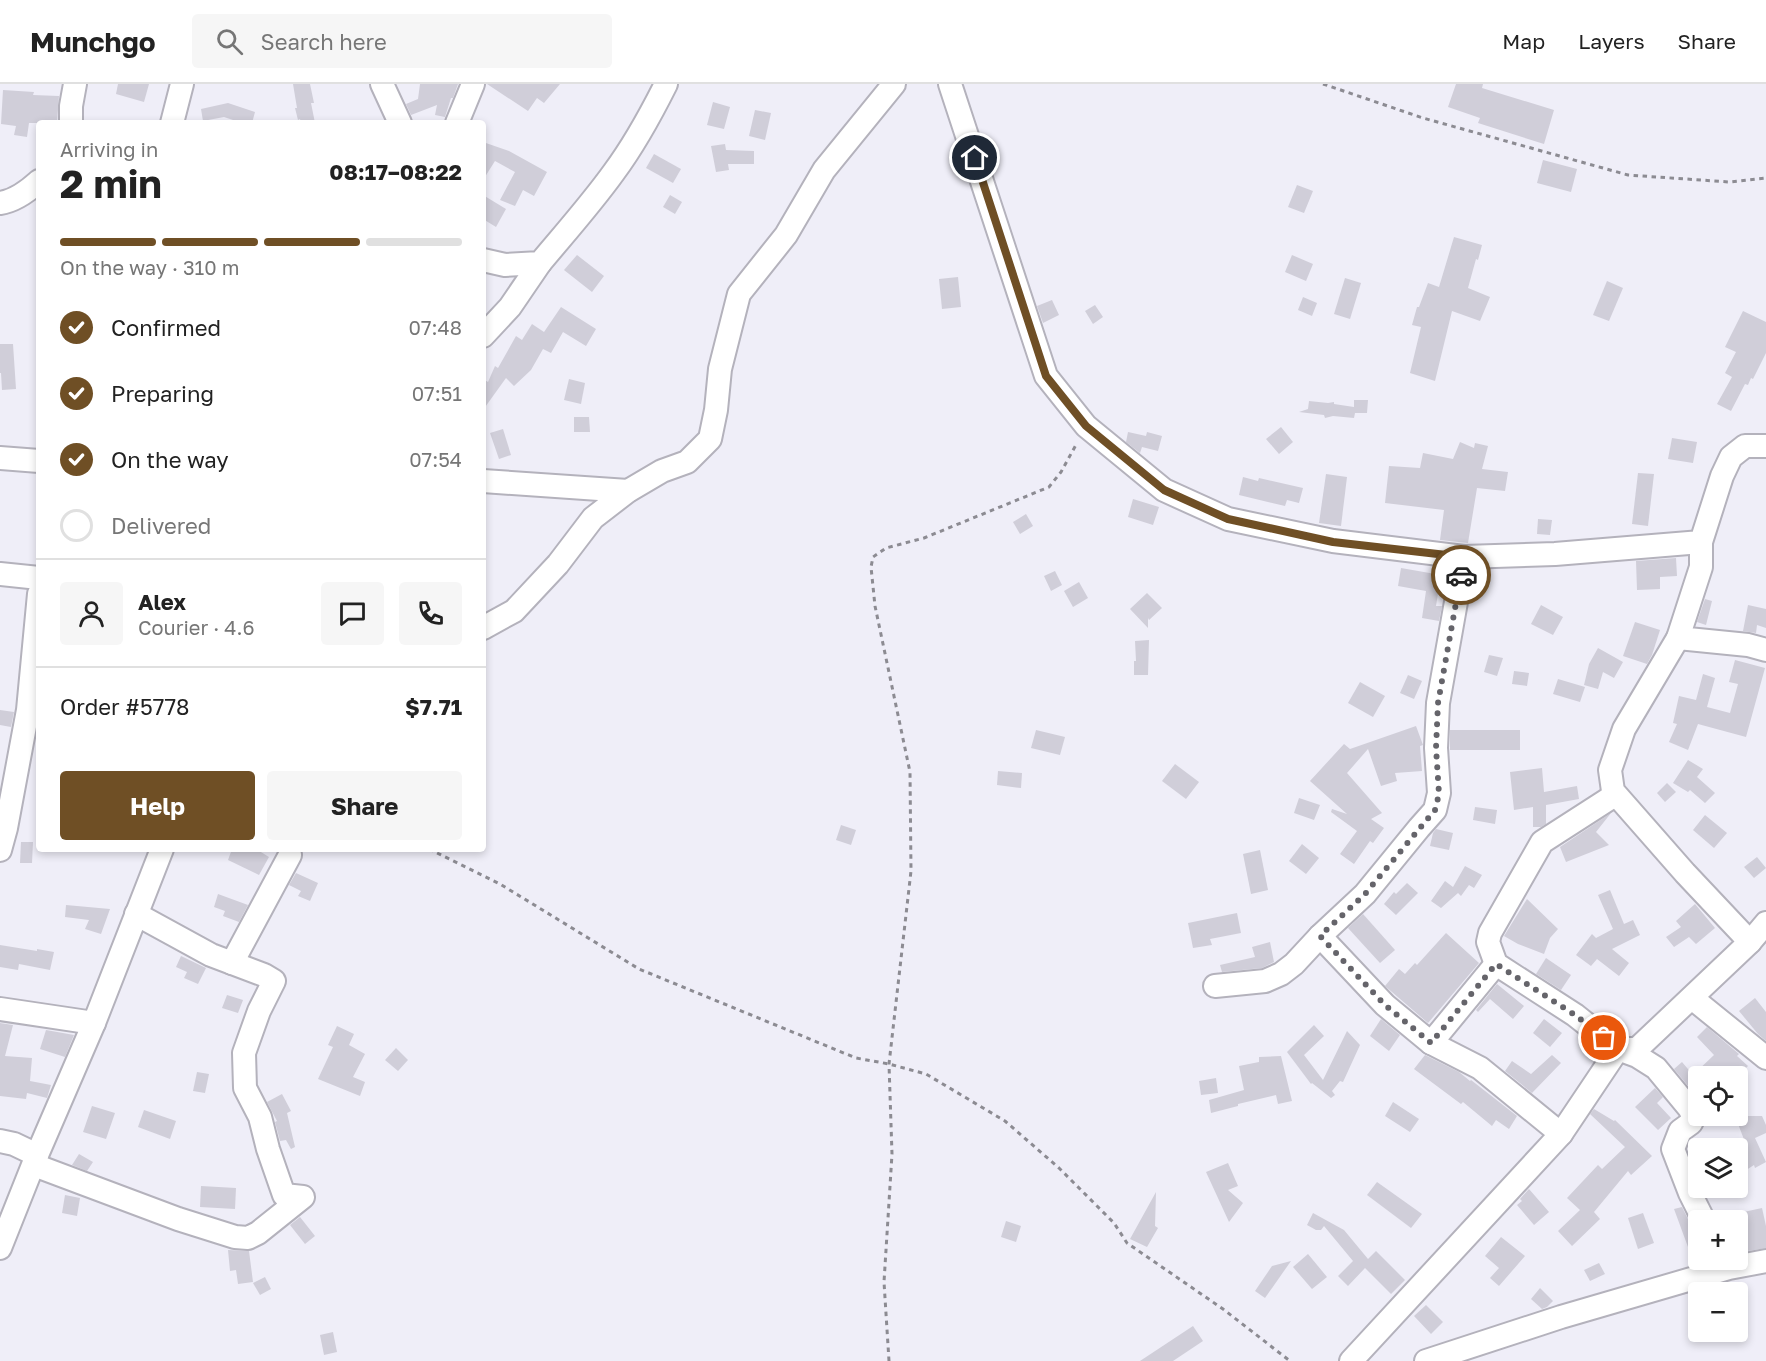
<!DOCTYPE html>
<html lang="en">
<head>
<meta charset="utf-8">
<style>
	:root { --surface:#fff; --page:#f6f6f6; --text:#222; --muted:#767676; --line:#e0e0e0; --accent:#6f4f25 }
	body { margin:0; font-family:"Golos Text",sans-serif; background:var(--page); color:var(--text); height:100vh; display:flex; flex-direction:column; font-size:22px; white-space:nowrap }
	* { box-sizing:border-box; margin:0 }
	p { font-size:20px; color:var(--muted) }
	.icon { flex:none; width:33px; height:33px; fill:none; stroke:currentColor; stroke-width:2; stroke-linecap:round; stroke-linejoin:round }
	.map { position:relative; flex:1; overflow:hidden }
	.details { position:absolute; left:36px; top:36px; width:450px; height:732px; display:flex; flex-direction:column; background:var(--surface); border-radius:6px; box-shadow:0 3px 9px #0003 }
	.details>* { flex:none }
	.controls { position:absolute; left:1688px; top:982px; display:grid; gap:12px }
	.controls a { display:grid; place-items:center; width:60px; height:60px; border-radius:6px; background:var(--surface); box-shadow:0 3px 9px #0003; font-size:30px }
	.pin { position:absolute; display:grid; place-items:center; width:51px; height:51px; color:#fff; margin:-26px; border:3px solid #fff; border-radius:50%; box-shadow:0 2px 6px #0007 }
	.courier { position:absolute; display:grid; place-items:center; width:60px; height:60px; margin:-30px; border:4px solid #6f4f25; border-radius:50%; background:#fff; color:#222; box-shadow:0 2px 8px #0007 }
	.head em { font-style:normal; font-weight:700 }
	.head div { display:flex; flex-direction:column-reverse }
	.head { display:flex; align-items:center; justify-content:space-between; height:102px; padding:0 24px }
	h1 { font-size:39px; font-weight:700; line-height:45px }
	.bar { display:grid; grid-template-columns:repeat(4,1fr); gap:9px 6px; align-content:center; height:72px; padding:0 24px }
	.bar i { height:8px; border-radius:4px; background:var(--line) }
	.bar .on { background:var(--accent) }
	.bar p { grid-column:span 4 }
	.line { display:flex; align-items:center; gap:15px; padding:0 24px; border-top:2px solid var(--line) }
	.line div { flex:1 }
	.round { display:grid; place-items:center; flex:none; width:63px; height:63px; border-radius:6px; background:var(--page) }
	ol { padding:0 24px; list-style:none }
	li { display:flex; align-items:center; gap:18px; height:66px }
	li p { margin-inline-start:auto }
	li .icon { padding:6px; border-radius:50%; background:var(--accent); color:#fff; stroke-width:4 }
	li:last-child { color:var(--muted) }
	li i { width:33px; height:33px; border:3px solid var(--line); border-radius:50% }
	.primary-button { display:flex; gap:12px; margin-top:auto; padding:12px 24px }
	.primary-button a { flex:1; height:69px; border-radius:6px; background:var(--accent); color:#fff; font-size:24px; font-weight:700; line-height:69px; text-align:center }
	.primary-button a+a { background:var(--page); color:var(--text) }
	header { display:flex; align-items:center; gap:36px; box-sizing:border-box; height:84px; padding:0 30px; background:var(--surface); border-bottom:2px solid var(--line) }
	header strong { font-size:28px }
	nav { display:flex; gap:33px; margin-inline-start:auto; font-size:21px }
	.search { width:420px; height:54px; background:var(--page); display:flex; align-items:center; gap:15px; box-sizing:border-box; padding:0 21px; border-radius:6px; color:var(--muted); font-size:22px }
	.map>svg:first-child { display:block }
	.building { fill:#d0ced9 }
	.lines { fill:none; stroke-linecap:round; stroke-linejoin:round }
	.minor-casing { stroke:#b4b2bc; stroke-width:26 }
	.path { stroke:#8c8b92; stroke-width:3; stroke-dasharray:4.5 4.5; stroke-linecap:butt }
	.minor { stroke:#fff; stroke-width:22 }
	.done { stroke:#65646a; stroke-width:6; stroke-dasharray:0 10.8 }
	.route { stroke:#6f4f25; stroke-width:8 }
</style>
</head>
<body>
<header>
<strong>Munchgo</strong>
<div class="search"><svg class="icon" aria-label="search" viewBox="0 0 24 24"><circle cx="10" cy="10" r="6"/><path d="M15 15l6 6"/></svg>Search here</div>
<nav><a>Map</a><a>Layers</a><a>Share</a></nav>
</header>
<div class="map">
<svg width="1766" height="1277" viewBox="0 0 1766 1277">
	<rect width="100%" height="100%" fill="#efeef8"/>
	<g class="building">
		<polygon points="118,0 149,0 144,18 116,10"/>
		<polygon points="293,0 310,0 314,19 311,19 315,39 301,39 300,35 298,36 295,24 297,24"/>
		<polygon points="420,0 458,0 453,14 451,14 445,33 435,31 437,21 411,31 406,20 418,15"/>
		<polygon points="487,0 560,0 544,19 537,14 528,27"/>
		<polygon points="1456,0 1483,0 1482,4 1554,26 1544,60 1478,39 1480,34 1448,23"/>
		<polygon points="3,6 34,8 33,11 59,12 57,39 29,39 27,53 14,51 16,42 1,40"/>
		<polygon points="713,18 730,23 724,45 707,41"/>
		<polygon points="228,19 255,28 252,39 242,39 224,33 203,37 201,25"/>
		<polygon points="755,26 771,29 765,56 749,52"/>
		<polygon points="483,58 509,67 547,88 534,112 523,106 515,122 500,116 515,88 495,77 483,96"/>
		<polygon points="725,60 726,66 754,67 754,80 728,80 729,86 716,88 711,62"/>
		<polygon points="654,70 681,85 673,99 646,84"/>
		<polygon points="1543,76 1577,85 1571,108 1537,99"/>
		<polygon points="1297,101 1313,107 1304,129 1288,123"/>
		<polygon points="483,111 506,125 496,143 483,135"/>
		<polygon points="670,111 682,118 675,130 663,123"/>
		<polygon points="1454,153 1482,161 1478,176 1476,175 1468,204 1490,213 1480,237 1452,227 1435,297 1410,289 1421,243 1412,241 1417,223 1419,223 1428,199 1439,203"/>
		<polygon points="577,171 604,192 592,208 564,186"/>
		<polygon points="1292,171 1313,180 1306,197 1285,188"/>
		<polygon points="958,193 961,223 942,225 939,195"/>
		<polygon points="1345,194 1361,199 1350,235 1334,230"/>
		<polygon points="1607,197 1623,204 1609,237 1593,231"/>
		<polygon points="1303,213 1317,219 1312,232 1298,226"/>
		<polygon points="1052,216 1059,231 1043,239 1037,222"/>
		<polygon points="1095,221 1103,233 1093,240 1085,227"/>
		<polygon points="561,223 596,245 586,262 563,248 551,269 543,265 531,286 514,302 506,294 483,326 483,295 488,298 495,282 498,284 516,252 522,256 532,240 544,248"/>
		<polygon points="1743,227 1766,238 1766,269 1753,295 1751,294 1748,301 1745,300 1731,327 1717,320 1732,293 1725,289 1736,268 1725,263"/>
		<polygon points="0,260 13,260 16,305 2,306 1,289 0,289"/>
		<polygon points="569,295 585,299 581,320 564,316"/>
		<polygon points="1354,316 1368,316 1367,329 1355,329 1354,334 1333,332 1325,334 1324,331 1299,328 1308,325 1309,317 1328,319 1334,318 1334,320 1354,323"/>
		<polygon points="574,333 589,333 590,348 574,348"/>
		<polygon points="1281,343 1293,358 1279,370 1266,355"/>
		<polygon points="503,345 511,371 499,375 490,349"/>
		<polygon points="1128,348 1146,352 1147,348 1162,352 1158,367 1142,363 1140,369 1126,358"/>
		<polygon points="1672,354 1697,358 1693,379 1668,375"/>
		<polygon points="1460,358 1474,364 1475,359 1488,362 1482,385 1508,388 1505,407 1477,404 1468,459 1440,456 1444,426 1385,419 1389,382 1420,384 1423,369 1453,375"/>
		<polygon points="1638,389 1654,390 1648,442 1632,440"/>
		<polygon points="1326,390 1347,393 1341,442 1319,439"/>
		<polygon points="1243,393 1258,397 1259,394 1303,404 1299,419 1287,416 1285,422 1239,411"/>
		<polygon points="1133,415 1159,423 1153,441 1128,433"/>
		<polygon points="1026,430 1033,442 1020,450 1013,438"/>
		<polygon points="1538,435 1552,436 1550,451 1537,450"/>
		<polygon points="1676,474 1677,492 1660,493 1660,505 1637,506 1636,477"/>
		<polygon points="1401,484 1441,491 1436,522 1442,522 1439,537 1422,534 1426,507 1398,502"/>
		<polygon points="1055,487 1062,501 1051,507 1044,492"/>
		<polygon points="1079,498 1088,514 1073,523 1064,507"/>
		<polygon points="1147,509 1162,524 1149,536 1148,534 1148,544 1130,525"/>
		<polygon points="1705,515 1712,517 1706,541 1697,538"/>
		<polygon points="1541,521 1563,533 1553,551 1531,540"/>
		<polygon points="1748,521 1766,525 1766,544 1757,541 1756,549 1743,547"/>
		<polygon points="1635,538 1660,546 1652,571 1647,580 1623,572"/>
		<polygon points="1149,556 1148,591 1134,591 1134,577 1136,577 1135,557"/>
		<polygon points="1598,564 1623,578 1614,594 1603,588 1598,605 1584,601 1589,580"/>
		<polygon points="1489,571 1503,574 1497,592 1484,588"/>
		<polygon points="1735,576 1765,584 1746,653 1698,640 1688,666 1669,658 1677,640 1673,639 1679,612 1696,616 1703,590 1715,594 1707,623 1730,629 1738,600 1729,598"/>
		<polygon points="1514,587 1529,589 1527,602 1512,600"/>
		<polygon points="1408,591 1422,597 1414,615 1400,609"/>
		<polygon points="1558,595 1585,603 1580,618 1553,610"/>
		<polygon points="1360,598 1385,612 1373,633 1348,619"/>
		<polygon points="0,626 14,628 11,643 0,641"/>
		<polygon points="1416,642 1423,661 1420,662 1422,687 1395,689 1397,697 1381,702 1368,665 1347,689 1382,729 1371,735 1384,744 1373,759 1370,757 1354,780 1340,770 1357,747 1331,728 1332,725 1347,730 1310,697 1344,660 1350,665"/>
		<polygon points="1036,646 1065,653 1060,671 1031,664"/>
		<rect x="1450" y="646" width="70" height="20"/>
		<polygon points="1688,676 1703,685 1697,693 1715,709 1705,719 1690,706 1688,708 1673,699"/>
		<polygon points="1175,680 1199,698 1186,715 1162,697"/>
		<polygon points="1542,684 1544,708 1577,702 1579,715 1546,721 1546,740 1541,743 1533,743 1533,723 1514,726 1510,688"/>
		<polygon points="998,687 1022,689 1021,704 997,701"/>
		<polygon points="1667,699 1676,708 1665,718 1657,709"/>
		<polygon points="1299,714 1320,721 1314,736 1294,729"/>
		<polygon points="1475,723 1497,726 1495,740 1473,736"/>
		<polygon points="1611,729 1596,748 1609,761 1566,778 1560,763"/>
		<polygon points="1705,731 1727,749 1714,764 1693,746"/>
		<polygon points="841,741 856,746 851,761 836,756"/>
		<polygon points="1436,745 1453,749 1449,766 1430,762 1433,749"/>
		<polygon points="21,758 33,758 32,779 20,779"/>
		<polygon points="1302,760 1319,774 1306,790 1289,777"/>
		<polygon points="232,765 256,765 269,773 259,791 228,776"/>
		<polygon points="1260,766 1268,806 1251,810 1243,770"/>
		<polygon points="1757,773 1766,784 1754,794 1744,783"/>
		<polygon points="1465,782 1482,791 1474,804 1469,801 1461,812 1458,809 1441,824 1431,817 1445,797 1453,803"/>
		<polygon points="296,789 318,799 310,817 298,812 301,807 289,801"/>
		<polygon points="1407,799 1418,809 1396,831 1384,820 1394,808 1396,810"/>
		<polygon points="1610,806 1624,840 1633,836 1640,851 1612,865 1629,879 1619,892 1597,875 1591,882 1576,871 1592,850 1596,854 1613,845 1598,811"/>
		<polygon points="218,810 248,821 239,838 223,832 225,827 214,823"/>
		<polygon points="1527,815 1558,845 1550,854 1544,870 1518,860 1504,852"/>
		<polygon points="1695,820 1715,844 1696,860 1689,853 1674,863 1666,853 1681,843 1676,837"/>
		<polygon points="66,821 110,825 101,850 85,845 89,836 65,833"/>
		<polygon points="1237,829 1241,849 1210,855 1212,861 1193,864 1188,839"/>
		<polygon points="1363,830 1395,866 1380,879 1348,844"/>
		<polygon points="1446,849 1479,879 1428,939 1385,902 1399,885 1405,890 1415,879 1417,881"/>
		<polygon points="1270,858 1274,878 1262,884 1222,888 1220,881 1255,873 1252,863"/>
		<polygon points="0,861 37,867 37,865 54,868 50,886 19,880 18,886 0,883"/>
		<polygon points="181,872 206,884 198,900 184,894 187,888 176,883"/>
		<polygon points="1546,874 1571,891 1561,906 1536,890"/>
		<polygon points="1497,900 1524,922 1513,935 1490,915 1478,928 1476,926"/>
		<polygon points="227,911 243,916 238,929 222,924"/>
		<polygon points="1755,914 1766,928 1766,957 1758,950 1739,927"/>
		<polygon points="1381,935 1400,951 1389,967 1370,952"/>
		<polygon points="1544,935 1562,949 1550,963 1533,949"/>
		<polygon points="0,939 13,941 5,972 32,974 30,997 51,1001 47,1014 27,1009 26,1015 0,1012"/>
		<polygon points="1314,941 1324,952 1304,971 1323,996 1347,947 1360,961 1343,998 1340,997 1332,1007 1335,1011 1331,1014 1312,999 1311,1000 1287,968"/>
		<polygon points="337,942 354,950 349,961 365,970 353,993 365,998 360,1012 318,995 333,963 328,961"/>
		<polygon points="1707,943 1739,970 1737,972 1748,982 1737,993 1695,993 1698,997 1698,1014 1674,985 1682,978 1693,991 1714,971 1697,953"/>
		<polygon points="46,946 74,951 65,973 40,965"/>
		<polygon points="396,964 408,976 398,987 385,976"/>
		<polygon points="1425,971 1459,988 1470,997 1471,996 1517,1032 1509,1045 1496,1036 1492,1042 1463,1018 1461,1020 1414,985"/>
		<polygon points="1552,971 1561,979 1532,1009 1505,987 1512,977 1531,990"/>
		<polygon points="1281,972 1292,1017 1278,1020 1276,1011 1238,1020 1238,1022 1211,1029 1209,1016 1244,1006 1239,982 1259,978 1259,973"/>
		<polygon points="197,988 209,990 205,1009 193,1007"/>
		<polygon points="1216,994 1218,1009 1201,1011 1199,997"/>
		<polygon points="1655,1004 1663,1013 1657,1019 1671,1034 1658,1046 1635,1023"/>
		<polygon points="282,1010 291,1027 287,1029 295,1063 291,1065 286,1056 280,1057 275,1038 277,1037 267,1018"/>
		<polygon points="1393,1018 1419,1035 1410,1048 1385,1032"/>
		<polygon points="92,1022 115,1029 106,1055 83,1048"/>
		<polygon points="1594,1025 1614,1037 1615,1036 1652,1072 1631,1091 1628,1087 1594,1128 1600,1135 1572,1162 1558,1147 1580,1126 1567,1114 1598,1081 1602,1085 1625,1063 1590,1030"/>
		<polygon points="144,1026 176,1037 170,1055 138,1043"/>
		<polygon points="1735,1032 1762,1032 1766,1041 1766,1049 1755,1054 1766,1078 1755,1084 1754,1081 1737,1092 1737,1073 1748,1066"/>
		<polygon points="79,1070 93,1078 87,1087 72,1081"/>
		<polygon points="1228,1079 1238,1102 1228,1106 1243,1119 1229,1138 1206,1088"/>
		<polygon points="1377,1098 1422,1130 1411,1144 1367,1111"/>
		<polygon points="201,1102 236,1104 235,1125 200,1123"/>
		<polygon points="1529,1105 1549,1128 1534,1141 1517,1121 1522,1117 1520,1115"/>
		<polygon points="1156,1108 1155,1142 1158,1144 1147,1163 1130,1155"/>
		<polygon points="65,1111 80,1114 77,1132 62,1129"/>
		<polygon points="1682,1123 1692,1143 1698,1149 1698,1159 1688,1163 1674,1125"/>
		<polygon points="1762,1124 1766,1142 1766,1164 1748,1167 1739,1129"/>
		<polygon points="1313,1129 1344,1146 1368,1175 1376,1167 1405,1196 1391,1210 1365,1184 1348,1202 1338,1192 1353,1177 1324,1142 1321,1146 1316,1146 1307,1141"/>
		<polygon points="1643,1129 1654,1159 1638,1165 1628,1134"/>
		<polygon points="300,1133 315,1152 305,1160 290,1141"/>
		<polygon points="1006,1137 1021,1142 1016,1158 1001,1153"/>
		<polygon points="1501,1153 1525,1172 1499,1202 1490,1194 1499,1184 1485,1172"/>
		<polygon points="228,1166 249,1167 253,1198 238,1200 236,1186 230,1187"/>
		<polygon points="1308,1170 1327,1193 1312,1205 1293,1183"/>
		<polygon points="1291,1177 1265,1214 1255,1207 1272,1182"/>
		<polygon points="1599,1179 1605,1190 1590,1197 1584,1186"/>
		<polygon points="265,1193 271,1205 260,1211 253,1199"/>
		<polygon points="1540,1204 1553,1217 1547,1223 1542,1225 1531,1215"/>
		<polygon points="1426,1221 1443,1238 1431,1250 1414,1232"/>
		<polygon points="1193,1242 1203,1257 1173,1277 1140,1277"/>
		<polygon points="333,1248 337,1268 324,1271 320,1251"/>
	</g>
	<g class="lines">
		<g class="minor-casing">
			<g id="minor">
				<polyline points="382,0 400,39"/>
				<polyline points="950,0 1046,292 1086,342 1164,406 1228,435 1333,457 1464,473 1555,470 1701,458 1722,392 1731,373 1745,362 1766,362"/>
				<polyline points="71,39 71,22 75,0"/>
				<polyline points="172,39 182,0"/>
				<polyline points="457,39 473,0"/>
				<path d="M 0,119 C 15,117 28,107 39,97"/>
				<path d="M 483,176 L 505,181 L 540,179 C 565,149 591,120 614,88 C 634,61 651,30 666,0"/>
				<polyline points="483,252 510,223 540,179"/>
				<polyline points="0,374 39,377"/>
				<polyline points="483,397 628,407"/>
				<polyline points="1701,458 1701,483 1678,554 1748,561 1766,566"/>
				<polyline points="0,490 39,494"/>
				<polyline points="483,544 514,527 558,480 593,434 628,407 662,387 687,378 710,355 716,326 720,285 739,210 786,151 824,86 894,0"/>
				<polyline points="1678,554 1624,645 1610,686 1613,707 1685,789 1750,858"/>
				<polyline points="1615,711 1542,758 1490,849 1488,858 1496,880 1575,931 1618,965 1637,972 1656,984 1689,1024 1694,1033 1691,1039 1680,1047 1673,1065 1690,1109 1704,1137"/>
				<polyline points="0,766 6,744 28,626 39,510"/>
				<polyline points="1320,852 1385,921 1431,959 1480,984 1561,1050"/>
				<polyline points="232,879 290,771"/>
				<polyline points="1215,902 1265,897 1281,890 1294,880 1320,852 1365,810 1419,744 1435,726 1439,709 1436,664 1438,619 1464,473"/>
				<polyline points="1692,914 1766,974"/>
				<polyline points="0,925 94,939"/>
				<polyline points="1431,959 1496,880"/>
				<polyline points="0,1057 14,1060 37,1071"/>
				<polyline points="34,1081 178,1135 235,1153 248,1154 258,1149 303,1113 284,1111 268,1065 260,1033 245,1004 244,969 259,927 274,897 264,891 211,871 136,830"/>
				<polyline points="0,1164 37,1071 94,939 162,765"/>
				<polyline points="1351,1277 1561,1050 1618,965 1637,965 1750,858 1766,839"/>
				<polyline points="1426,1277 1561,1233 1729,1184 1766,1177"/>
			</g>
		</g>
		<g class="path">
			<polyline points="1323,0 1423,34 1628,91 1729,98 1766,94"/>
			<polyline points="429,765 500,800 639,885 856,974 889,980 926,990 1005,1037 1059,1084 1114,1139 1127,1159 1223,1225 1290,1277"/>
			<polyline points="889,1277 884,1198 892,1070 889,980 911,787 910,688 875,522 871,483 873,473 886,464 924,454 1049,403 1061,388 1077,359"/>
		</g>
		<use href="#minor" class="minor"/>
	</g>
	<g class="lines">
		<polyline class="done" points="1461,491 1438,619 1436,664 1439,710 1435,726 1365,810 1320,852 1385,921 1431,959 1496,880 1575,931 1604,954"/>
		<polyline class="route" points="975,74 1046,292 1086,342 1164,406 1228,435 1333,458 1464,473 1461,491"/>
	</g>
</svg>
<div class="controls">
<a><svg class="icon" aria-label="locate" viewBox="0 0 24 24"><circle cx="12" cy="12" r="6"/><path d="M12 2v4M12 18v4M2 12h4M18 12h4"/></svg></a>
<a><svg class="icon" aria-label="layers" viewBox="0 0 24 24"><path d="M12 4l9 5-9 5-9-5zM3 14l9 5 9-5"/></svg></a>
<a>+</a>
<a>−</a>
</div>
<div class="pin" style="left:1604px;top:954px;background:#ea580c"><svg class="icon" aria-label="bag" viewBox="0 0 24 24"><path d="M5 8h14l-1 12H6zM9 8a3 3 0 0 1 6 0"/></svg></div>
<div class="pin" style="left:975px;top:74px;background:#1f2937"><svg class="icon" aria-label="home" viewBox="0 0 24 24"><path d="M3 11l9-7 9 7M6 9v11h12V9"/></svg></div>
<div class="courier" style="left:1461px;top:491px"><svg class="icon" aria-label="car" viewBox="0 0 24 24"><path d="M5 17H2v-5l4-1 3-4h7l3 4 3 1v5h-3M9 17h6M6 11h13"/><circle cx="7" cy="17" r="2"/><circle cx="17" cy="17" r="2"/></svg></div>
<section class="details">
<div class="head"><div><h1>2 min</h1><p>Arriving in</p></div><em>08:17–08:22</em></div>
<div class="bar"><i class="on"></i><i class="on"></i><i class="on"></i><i></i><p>On the way · 310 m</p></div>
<ol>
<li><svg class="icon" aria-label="check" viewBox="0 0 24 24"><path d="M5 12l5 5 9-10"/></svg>Confirmed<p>07:48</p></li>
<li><svg class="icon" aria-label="check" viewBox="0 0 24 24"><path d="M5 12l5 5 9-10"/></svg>Preparing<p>07:51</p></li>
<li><svg class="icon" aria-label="check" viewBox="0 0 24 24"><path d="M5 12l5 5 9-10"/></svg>On the way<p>07:54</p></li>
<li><i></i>Delivered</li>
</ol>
<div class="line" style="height:108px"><a class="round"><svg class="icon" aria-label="person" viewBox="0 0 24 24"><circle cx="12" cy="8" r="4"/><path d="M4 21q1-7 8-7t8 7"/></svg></a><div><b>Alex</b><p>Courier · 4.6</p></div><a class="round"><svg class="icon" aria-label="chat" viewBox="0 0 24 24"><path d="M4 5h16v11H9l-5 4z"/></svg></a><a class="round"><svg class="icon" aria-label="phone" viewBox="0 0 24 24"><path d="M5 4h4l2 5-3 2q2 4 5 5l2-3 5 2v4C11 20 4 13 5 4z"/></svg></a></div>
<div class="line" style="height:78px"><div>Order #5778</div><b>$7.71</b></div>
<div class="primary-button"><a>Help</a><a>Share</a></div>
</section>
</div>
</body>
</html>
